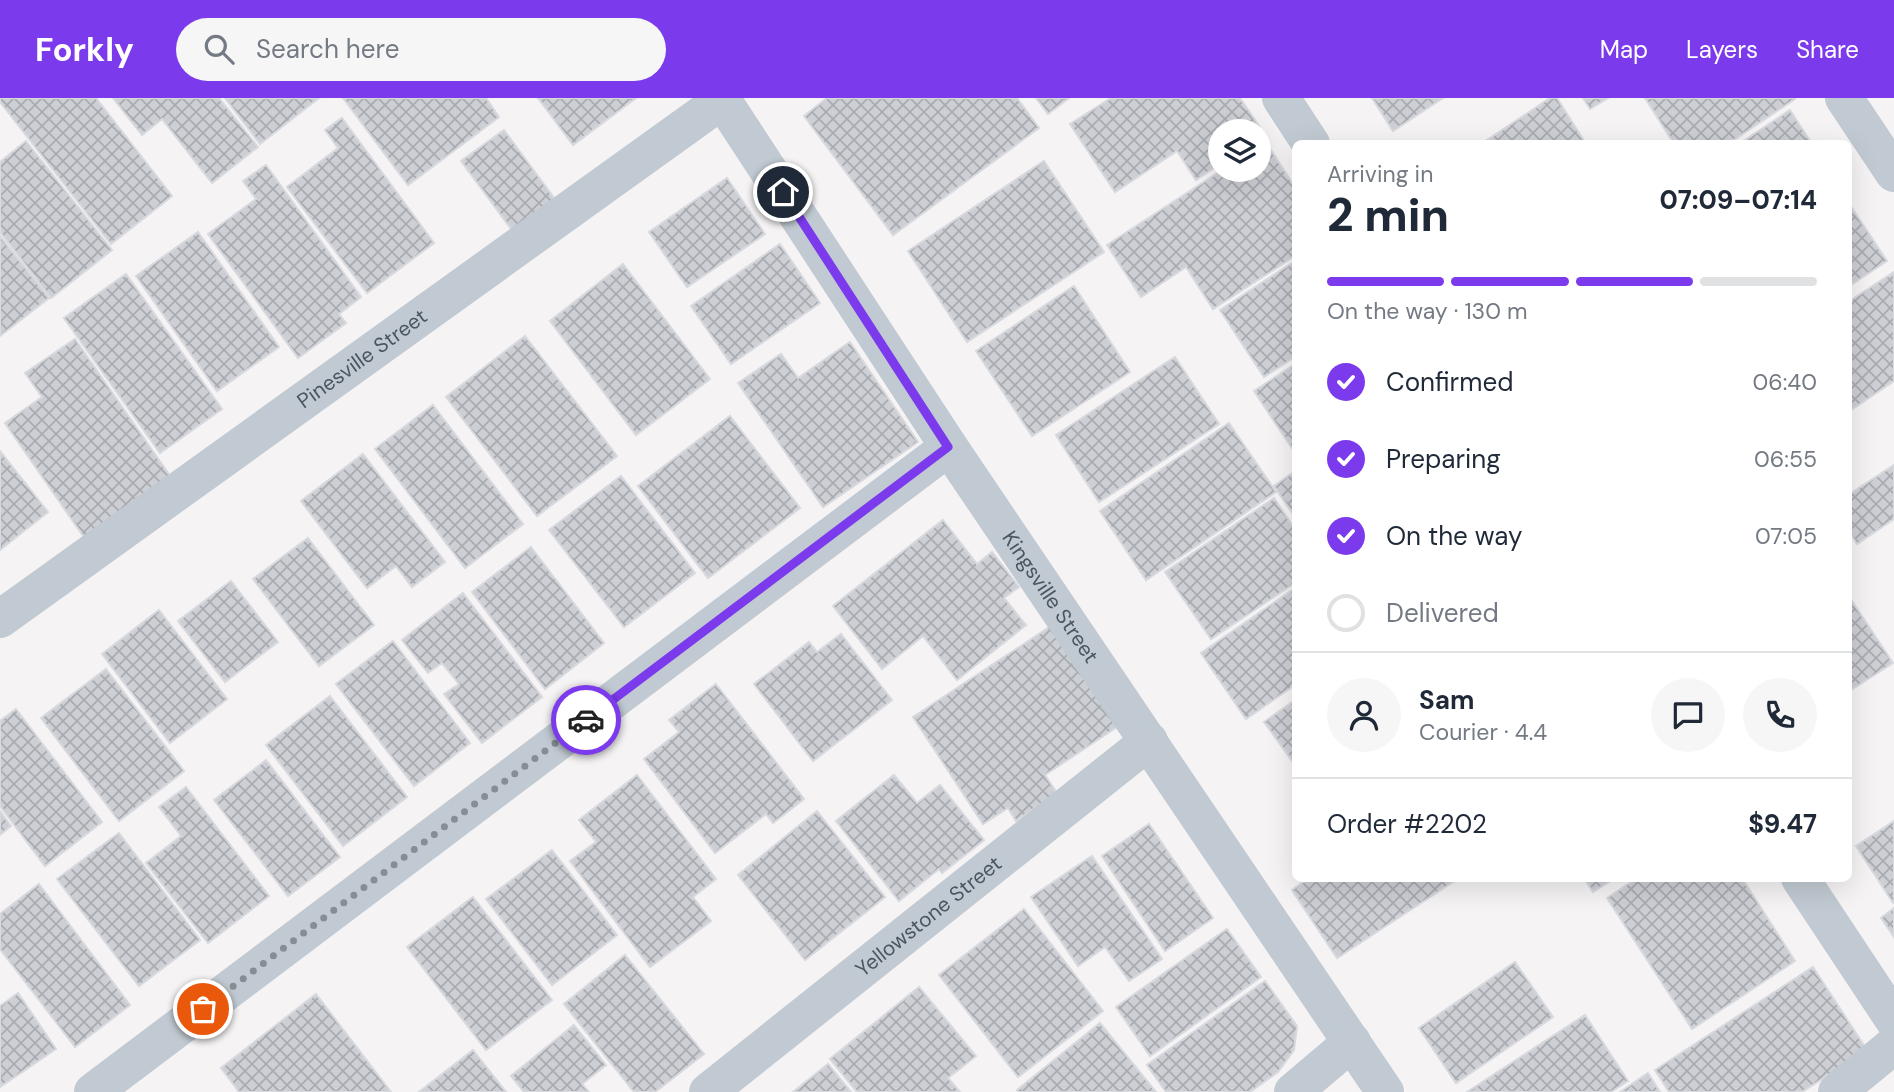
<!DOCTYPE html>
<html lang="en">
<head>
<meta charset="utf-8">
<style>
	:root { --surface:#fff; --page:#f6f6f7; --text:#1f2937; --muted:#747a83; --line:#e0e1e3; --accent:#7c3aed }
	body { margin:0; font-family:"DM Sans",sans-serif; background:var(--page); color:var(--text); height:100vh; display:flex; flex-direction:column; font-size:26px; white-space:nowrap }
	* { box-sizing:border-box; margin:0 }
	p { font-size:23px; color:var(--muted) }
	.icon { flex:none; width:38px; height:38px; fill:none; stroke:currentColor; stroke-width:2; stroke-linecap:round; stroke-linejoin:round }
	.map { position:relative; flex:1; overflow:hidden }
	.side { position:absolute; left:1292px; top:42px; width:560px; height:742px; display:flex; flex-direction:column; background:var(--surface); border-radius:10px; box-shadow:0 7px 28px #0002 }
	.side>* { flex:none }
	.buttons { position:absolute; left:1208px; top:21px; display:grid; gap:14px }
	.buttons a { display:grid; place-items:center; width:63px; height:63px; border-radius:50%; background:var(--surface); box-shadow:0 7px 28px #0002; font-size:35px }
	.pin { position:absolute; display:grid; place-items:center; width:60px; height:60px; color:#fff; margin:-30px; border:4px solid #fff; border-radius:50%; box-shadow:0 2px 7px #0007 }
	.courier { position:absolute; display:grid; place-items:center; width:70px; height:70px; margin:-35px; border:5px solid #7c3aed; border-radius:50%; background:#fff; color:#222; box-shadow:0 2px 9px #0007 }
	.summary em { font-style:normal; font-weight:800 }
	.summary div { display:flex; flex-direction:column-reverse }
	.summary { display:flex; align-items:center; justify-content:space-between; height:119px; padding:0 35px }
	h1 { font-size:46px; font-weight:800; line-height:52px }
	.bar { display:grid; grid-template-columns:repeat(4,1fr); gap:10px 7px; align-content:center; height:84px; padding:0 35px }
	.bar i { height:9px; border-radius:5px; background:var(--line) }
	.bar .selected { background:var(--accent) }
	.bar p { grid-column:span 4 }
	.line { display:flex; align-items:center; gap:18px; padding:0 35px; border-top:2px solid var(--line) }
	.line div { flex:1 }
	.round { display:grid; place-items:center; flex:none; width:74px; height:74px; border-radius:37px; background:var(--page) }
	ol { padding:0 35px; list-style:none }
	li { display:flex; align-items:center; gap:21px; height:77px }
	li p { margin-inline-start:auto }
	li .icon { padding:7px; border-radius:50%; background:var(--accent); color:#fff; stroke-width:4 }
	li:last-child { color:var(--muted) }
	li i { width:38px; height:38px; border:4px solid var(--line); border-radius:50% }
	header { display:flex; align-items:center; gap:42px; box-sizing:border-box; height:98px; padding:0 35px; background:var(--accent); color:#fff }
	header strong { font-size:33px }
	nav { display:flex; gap:38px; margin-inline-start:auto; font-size:24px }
	.search { width:490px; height:63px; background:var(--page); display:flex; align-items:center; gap:18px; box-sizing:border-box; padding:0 24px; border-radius:38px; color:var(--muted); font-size:26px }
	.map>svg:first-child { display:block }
	.building { fill:url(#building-cross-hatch); stroke:#d7d9de; stroke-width:2 }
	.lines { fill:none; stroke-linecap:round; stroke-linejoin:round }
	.minor { stroke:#c1cad2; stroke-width:38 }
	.done { stroke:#868d94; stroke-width:7; stroke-dasharray:0 12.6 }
	.route { stroke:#7c3aed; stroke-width:9 }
	.labels { text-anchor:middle; stroke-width:7; stroke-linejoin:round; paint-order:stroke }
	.street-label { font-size:21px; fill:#4a5661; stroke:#fff }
</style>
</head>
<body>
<header>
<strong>Forkly</strong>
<div class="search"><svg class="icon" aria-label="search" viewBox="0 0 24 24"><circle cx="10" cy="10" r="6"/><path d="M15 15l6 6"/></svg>Search here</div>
<nav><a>Map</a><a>Layers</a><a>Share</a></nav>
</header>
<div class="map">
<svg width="1894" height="994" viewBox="0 0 1894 994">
	<defs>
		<pattern id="building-cross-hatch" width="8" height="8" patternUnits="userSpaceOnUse" patternTransform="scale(1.75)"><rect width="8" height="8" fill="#cdcfd5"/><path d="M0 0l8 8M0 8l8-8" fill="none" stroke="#a8abb0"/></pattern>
	</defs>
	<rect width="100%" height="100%" fill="#f5f3f3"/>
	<g class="building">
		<polygon points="0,0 96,0 172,98 111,146 0,4"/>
		<polygon points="113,0 219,0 258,49 212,85 162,21 142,37"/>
		<polygon points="225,0 319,0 260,46"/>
		<polygon points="343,0 486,0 499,19 408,87"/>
		<polygon points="538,0 636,0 573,47"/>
		<polygon points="827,0 1017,0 1039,30 893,137 804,18"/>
		<polygon points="1036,0 1069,0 1048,16"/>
		<polygon points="1111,0 1240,0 1265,37 1258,41 1258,33 1220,33 1220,66 1196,82 1177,53 1115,94 1070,26"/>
		<polygon points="1372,0 1443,0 1393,33"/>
		<polygon points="1550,0 1557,0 1586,46 1481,46"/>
		<polygon points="1583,0 1608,0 1590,11"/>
		<polygon points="1645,0 1795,0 1795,1 1728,46 1674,46"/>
		<polygon points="1790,12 1812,46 1739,46"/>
		<polygon points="342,20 434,145 367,195 287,89 338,50 325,32"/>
		<polygon points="504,32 560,108 517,139 461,63"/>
		<polygon points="26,43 112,152 51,200 0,134 0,64"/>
		<polygon points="1265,43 1295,89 1295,158 1213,211 1186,169 1141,199 1107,147 1222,72 1258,72 1258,48"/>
		<polygon points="1044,63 1104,154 967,244 908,153"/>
		<polygon points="266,67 361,199 339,216 346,225 298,260 208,136 256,101 243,83"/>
		<polygon points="727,80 765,136 687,189 649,134"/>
		<polygon points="1848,104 1887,163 1848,189"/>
		<polygon points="198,134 279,249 217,293 136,178"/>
		<polygon points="0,138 49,200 0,238"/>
		<polygon points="780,146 820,205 731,266 691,208"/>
		<polygon points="1295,163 1295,259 1264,279 1220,212"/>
		<polygon points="623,166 710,281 636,337 550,223"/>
		<polygon points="1894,174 1894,283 1848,314 1848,204"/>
		<polygon points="126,176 222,311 160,355 64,220"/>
		<polygon points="1074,188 1130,274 1032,338 976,253"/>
		<polygon points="525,238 617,358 537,418 446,299"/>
		<polygon points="75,241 175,385 88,445 5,325 42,299 25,275"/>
		<polygon points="850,244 918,344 823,409 738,285 781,256 798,280"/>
		<polygon points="1175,259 1219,326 1099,404 1056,337"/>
		<polygon points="1295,266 1295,355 1254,293"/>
		<polygon points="433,307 523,426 465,470 375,351"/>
		<polygon points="730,318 800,410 708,480 638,388"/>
		<polygon points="1229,325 1276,394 1146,482 1100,413"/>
		<polygon points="0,353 48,414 0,452"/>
		<polygon points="363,356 445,464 412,489 396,468 367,490 301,403"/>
		<polygon points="1894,367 1894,421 1857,446 1848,432 1848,397"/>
		<polygon points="1295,373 1295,419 1274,388"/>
		<polygon points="621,378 695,475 624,529 549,432"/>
		<polygon points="1274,400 1295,431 1295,485 1211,541 1165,474"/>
		<polygon points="943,422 977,466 992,454 1019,489 1004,500 1026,527 957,582 923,538 882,571 833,508"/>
		<polygon points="308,440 374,527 319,568 253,481"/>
		<polygon points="531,449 604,545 545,591 472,494"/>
		<polygon points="231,483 278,544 225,584 178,523"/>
		<polygon points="1295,490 1295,587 1246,621 1201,555"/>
		<polygon points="463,495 542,599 482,645 444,596 459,586 442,565 428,575 402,542"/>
		<polygon points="1848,497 1893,565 1848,594"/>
		<polygon points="159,512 227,601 170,645 102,556"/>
		<polygon points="1051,528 1117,629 1045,677 1057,695 1016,723 1008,710 983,726 913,619"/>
		<polygon points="841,536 892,602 813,663 754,586 809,544 817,554"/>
		<polygon points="393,543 470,645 414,688 336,586"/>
		<polygon points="106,571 184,673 119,723 41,620"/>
		<polygon points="716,586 804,701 773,725 766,716 715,755 644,661 679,634 669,622"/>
		<polygon points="330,598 407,699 343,748 266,647"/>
		<polygon points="1295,602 1295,667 1264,624"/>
		<polygon points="16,611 102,724 45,768 0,708 0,623"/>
		<polygon points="266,662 340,759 288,798 214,702"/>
		<polygon points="637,677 716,781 693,799 711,823 650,869 570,763 596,744 579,722"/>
		<polygon points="894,677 917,705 940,687 984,742 942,775 939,771 899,803 836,723"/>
		<polygon points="186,689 269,798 208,845 146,765 181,738 159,709"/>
		<polygon points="0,713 11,728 0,737"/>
		<polygon points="817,713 885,799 805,862 738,777"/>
		<polygon points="1894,723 1894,804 1893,805 1856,748"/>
		<polygon points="1149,726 1213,820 1165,853 1102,758"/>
		<polygon points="119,735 200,842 139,888 57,781"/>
		<polygon points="552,752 617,837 552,887 486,801"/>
		<polygon points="1092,758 1162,861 1129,883 1105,849 1078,868 1031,799"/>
		<polygon points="1309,780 1459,780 1337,860 1292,792"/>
		<polygon points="1584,780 1615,780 1593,794"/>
		<polygon points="1637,780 1742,780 1795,863 1692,931 1607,800"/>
		<polygon points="39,786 130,907 75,949 0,851 0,816"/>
		<polygon points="473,799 552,902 486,952 407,849"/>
		<polygon points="1894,810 1894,839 1881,820"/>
		<polygon points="1024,811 1103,913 1018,979 939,877"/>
		<polygon points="1227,831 1261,879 1150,958 1116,909"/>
		<polygon points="625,857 704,956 655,994 634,994 564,906"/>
		<polygon points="1515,864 1553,919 1456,985 1419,930"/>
		<polygon points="1813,869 1867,952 1802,994 1669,994 1655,972"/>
		<polygon points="1265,883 1297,928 1294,952 1278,974 1250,994 1166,994 1147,967"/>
		<polygon points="919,889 976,958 948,980 960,994 857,994 830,961"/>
		<polygon points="18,895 56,951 0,989 0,908"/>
		<polygon points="316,896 391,994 239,994 221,970"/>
		<polygon points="1585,917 1628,983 1611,994 1467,994"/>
		<polygon points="1100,925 1156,994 1018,994 1017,992"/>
		<polygon points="574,927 606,967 582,986 589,994 524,994 511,978"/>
		<polygon points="473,952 506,994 419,994"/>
		<polygon points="828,966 851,994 793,994"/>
		<polygon points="1648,975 1660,994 1620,994"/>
	</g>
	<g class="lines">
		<g class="minor">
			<path id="s1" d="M 721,0 L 949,349 L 1385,994"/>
			<polyline points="1281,0 1311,46"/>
			<polyline points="1844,0 1894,75"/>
			<path id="s2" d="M 0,521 L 725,0"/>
			<polyline points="1800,780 1894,922"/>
			<polyline points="93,994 949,349"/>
			<path id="s3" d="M 708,994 L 1149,643"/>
			<polyline points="1293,994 1352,944"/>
			<polyline points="1837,994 1894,947"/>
		</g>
	</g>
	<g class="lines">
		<polyline class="done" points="203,911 586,622"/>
		<polyline class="route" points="586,622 948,349 783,94"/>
	</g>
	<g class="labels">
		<g class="street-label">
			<text dy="7" stroke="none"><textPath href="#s2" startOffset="446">Pinesville Street</textPath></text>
			<text dy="7" stroke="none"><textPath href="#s1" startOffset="598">Kingsville Street</textPath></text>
			<text dy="7" stroke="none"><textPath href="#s3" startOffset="282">Yellowstone Street</textPath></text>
		</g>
	</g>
</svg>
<div class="buttons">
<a><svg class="icon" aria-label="layers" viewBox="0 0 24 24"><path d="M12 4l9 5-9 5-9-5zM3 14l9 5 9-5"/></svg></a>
</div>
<div class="pin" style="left:203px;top:911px;background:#ea580c"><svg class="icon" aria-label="bag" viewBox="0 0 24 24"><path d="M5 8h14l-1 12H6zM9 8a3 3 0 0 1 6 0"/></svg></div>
<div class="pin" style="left:783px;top:94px;background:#1f2937"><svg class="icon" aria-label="home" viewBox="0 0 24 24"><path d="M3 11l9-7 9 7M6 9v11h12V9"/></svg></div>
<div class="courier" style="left:586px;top:622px"><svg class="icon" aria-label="car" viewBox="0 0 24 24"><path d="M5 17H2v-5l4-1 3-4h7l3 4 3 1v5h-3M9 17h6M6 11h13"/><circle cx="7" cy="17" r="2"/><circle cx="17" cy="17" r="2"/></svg></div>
<section class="side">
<div class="summary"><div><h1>2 min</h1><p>Arriving in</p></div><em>07:09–07:14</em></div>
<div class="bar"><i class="selected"></i><i class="selected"></i><i class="selected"></i><i></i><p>On the way · 130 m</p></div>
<ol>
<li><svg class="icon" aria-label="check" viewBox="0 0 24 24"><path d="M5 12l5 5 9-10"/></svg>Confirmed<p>06:40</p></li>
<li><svg class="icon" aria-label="check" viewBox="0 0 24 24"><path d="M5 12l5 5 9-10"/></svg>Preparing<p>06:55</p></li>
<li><svg class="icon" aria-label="check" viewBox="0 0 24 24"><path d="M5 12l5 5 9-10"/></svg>On the way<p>07:05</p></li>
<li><i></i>Delivered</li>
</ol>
<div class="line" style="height:126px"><a class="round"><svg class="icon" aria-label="person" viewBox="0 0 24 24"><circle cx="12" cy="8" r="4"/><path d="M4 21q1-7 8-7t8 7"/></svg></a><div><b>Sam</b><p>Courier · 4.4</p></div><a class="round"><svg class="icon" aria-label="chat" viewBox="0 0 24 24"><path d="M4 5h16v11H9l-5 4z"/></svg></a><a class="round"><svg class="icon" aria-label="phone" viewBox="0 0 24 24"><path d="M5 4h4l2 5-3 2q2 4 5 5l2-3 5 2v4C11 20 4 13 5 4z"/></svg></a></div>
<div class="line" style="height:91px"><div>Order #2202</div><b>$9.47</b></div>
</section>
</div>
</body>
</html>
